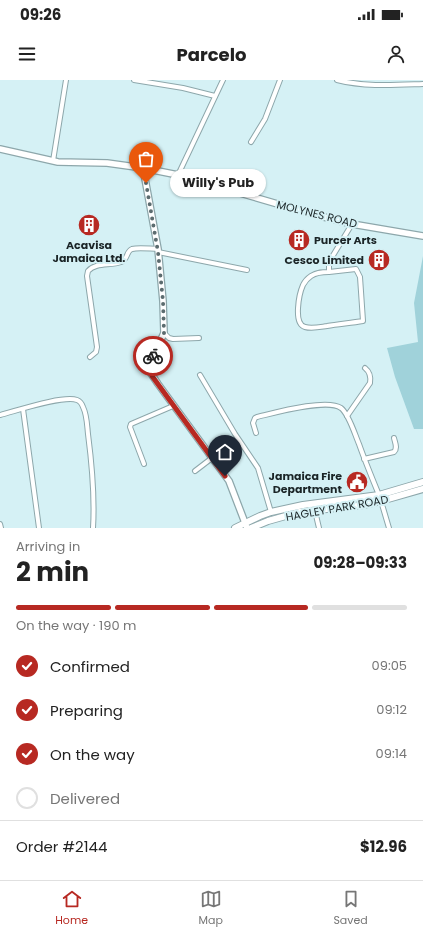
<!DOCTYPE html>
<html lang="en">
<head>
<meta charset="utf-8">
<style>
	:root { --surface:#fff; --page:#f2f2f2; --text:#222; --muted:#767676; --line:#e0e0e0; --accent:#b72922 }
	body { margin:0; font-family:Poppins,sans-serif; background:var(--page); color:var(--text); height:100vh; display:flex; flex-direction:column; font-size:15px; white-space:nowrap }
	* { box-sizing:border-box; margin:0 }
	p { font-size:13px; color:var(--muted) }
	.icon { flex:none; width:22px; height:22px; fill:none; stroke:currentColor; stroke-width:2; stroke-linecap:round; stroke-linejoin:round }
	.map { position:relative; height:448px; overflow:hidden }
	.sheet { display:flex; flex-direction:column; background:var(--surface); flex:1 }
	.sheet>* { flex:none }
	.pin { position:absolute; display:grid; place-items:center; width:34px; height:34px; color:#fff; margin:-41px -17px; border-radius:50% 50% 50% 0; rotate:-45deg; box-shadow:0 0 4px #0007 }
	.pin .icon { rotate:45deg }
	.courier { position:absolute; display:grid; place-items:center; width:40px; height:40px; margin:-20px; border:3px solid #b72922; border-radius:50%; background:#fff; color:#222; box-shadow:0 1px 5px #0007 }
	.bubble { position:absolute; height:28px; border-radius:14px; background:var(--surface); box-shadow:0 1px 3px #0004; font-size:13px; font-weight:700; line-height:28px; text-align:center }
	.headline em { font-style:normal; font-weight:700 }
	.headline div { display:flex; flex-direction:column-reverse }
	.headline { display:flex; align-items:center; justify-content:space-between; height:68px; padding:0 16px }
	h1 { font-size:26px; font-weight:700; line-height:30px }
	.bar { display:grid; grid-template-columns:repeat(4,1fr); gap:6px 4px; align-content:center; height:48px; padding:0 16px }
	.bar i { height:5px; border-radius:3px; background:var(--line) }
	.bar .on { background:var(--accent) }
	.bar p { grid-column:span 4 }
	.line { display:flex; align-items:center; gap:10px; padding:0 16px; border-top:1px solid var(--line) }
	.line div { flex:1 }
	ol { padding:0 16px; list-style:none }
	li { display:flex; align-items:center; gap:12px; height:44px }
	li p { margin-inline-start:auto }
	li .icon { padding:4px; border-radius:50%; background:var(--accent); color:#fff; stroke-width:4 }
	li:last-child { color:var(--muted) }
	li i { width:22px; height:22px; border:2px solid var(--line); border-radius:50% }
	.status { display:flex; justify-content:space-between; align-items:center; height:28px; padding:0 20px; background:var(--surface); direction:ltr }
	.status svg { height:11px; fill:currentColor }
	header { display:flex; justify-content:space-between; align-items:center; height:52px; padding:0 16px; background:var(--surface); font-size:18px; font-weight:700 }
	.menu { display:flex; justify-content:space-around; align-items:center; height:56px; border-top:1px solid var(--line); background:var(--surface); font-size:11px; color:var(--muted) }
	.menu a { display:grid; justify-items:center; gap:2px }
	.menu .on { color:var(--accent) }
	.map>svg:first-child { display:block }
	.green { fill:#a0d2da }
	.lines { fill:none; stroke-linecap:round; stroke-linejoin:round }
	.street-casing { stroke:#8da7ab; stroke-width:6 }
	.secondary-casing { stroke:#8da7ab; stroke-width:8 }
	.primary-casing { stroke:#8da7ab; stroke-width:8 }
	.street { stroke:#fff; stroke-width:4 }
	.secondary { stroke:#fff; stroke-width:5.5 }
	.primary { stroke:#fff; stroke-width:6 }
	.done { stroke:#5c6c6f; stroke-width:4; stroke-dasharray:0 7.2 }
	.route { stroke:#b72922; stroke-width:5 }
	.labels { text-anchor:middle; stroke-width:4; stroke-linejoin:round; paint-order:stroke }
	.street-label { font-size:11px; fill:#1b2527; stroke:#d5f1f5 }
	.poi-label { font-size:11px; font-weight:bold; fill:#1b2527; stroke:#d5f1f5; text-anchor:end }
</style>
</head>
<body>
<div class="status"><b>09:26</b><svg viewBox="0 0 49 12"><path d="M0 12V9h3v3zM5 12V6h3v6zM10 12V3h3v9zM15 12V0h3v12zM26 1h20v11H26zM47 4h2v5h-2z"/></svg></div>
<header><svg class="icon" aria-label="menu" viewBox="0 0 24 24"><path d="M4 6h16M4 12h16M4 18h16"/></svg>Parcelo<svg class="icon" aria-label="person" viewBox="0 0 24 24"><circle cx="12" cy="8" r="4"/><path d="M4 21q1-7 8-7t8 7"/></svg></header>
<div class="map">
<svg width="423" height="448" viewBox="0 0 423 448">
	<rect width="100%" height="100%" fill="#d5f1f5"/>
	<polygon class="green" points="423,176 423,349 414,349 395,297 387,268 418,262 414,223"/>
	<g class="lines">
		<g class="street-casing">
			<g id="street">
				<polyline points="134,0 183,8 215,16"/>
				<path d="M 337,0 C 365,7 394,5 423,4"/>
				<polyline points="251,62 265,39 280,0"/>
				<polyline points="53,81 66,0"/>
				<polyline points="178,95 223,0"/>
				<polyline points="158,172 247,190"/>
				<path d="M 329,192 C 323,192 317,192 311,196 C 308,198 305,201 303,205 C 299,214 293,244 305,247 C 312,249 320,247 327,246 C 339,244 351,243 363,241 L 360,197 L 356,189 L 329,192 L 329,182 L 352,144"/>
				<polyline points="164,253 169,258 173,259 199,258"/>
				<path d="M 90,277 L 96,272 L 97,267 L 87,196 L 88,191 C 96,182 110,186 121,182 C 128,180 126,171 132,169 C 139,167 151,169 158,169"/>
				<polyline points="200,295 235,354 258,388 271,432"/>
				<polyline points="23,329 39,448"/>
				<path d="M 0,335 C 16,331 63,315 77,320 C 80,321 82,324 83,327 C 87,335 87,345 88,354 C 92,385 95,416 93,448"/>
				<path d="M 347,336 L 370,303 C 371,297 370,292 365,288"/>
				<path d="M 256,353 L 253,343 L 255,338 L 257,337 C 274,333 327,318 341,328 C 349,334 355,355 359,364 C 365,381 372,398 379,415"/>
				<path d="M 364,379 L 394,372 C 398,368 395,363 394,358"/>
				<polyline points="144,384 130,347 131,344 173,326"/>
				<polyline points="195,391 212,378"/>
				<polyline points="381,421 389,448"/>
				<polyline points="315,431 319,448"/>
				<polyline points="0,444 1,448"/>
			</g>
		</g>
		<g class="secondary-casing">
			<g id="secondary">
				<polyline points="0,69 58,82 107,83 143,88 178,95 312,134 352,144 423,156"/>
				<polyline points="143,88 158,169 163,221 164,253 150,284 150,292 158,304 229,401 247,448"/>
			</g>
		</g>
		<g class="primary-casing">
			<g id="primary">
				<polyline points="235,448 260,436 271,432 303,425 379,415 423,402"/>
				<polyline points="251,448 268,441 300,432 363,425 381,421 423,409"/>
			</g>
		</g>
		<use href="#street" class="street"/>
		<use href="#secondary" class="secondary"/>
		<use href="#primary" class="primary"/>
	</g>
	<g class="lines">
		<polyline class="done" points="146,103 158,172 163,221 164,253 153,276"/>
		<path class="route" d="M 153,276 C 149,284 149,289 152,296 L 225,396"/>
	</g>
	<defs>
		<g id="building-disc" transform="scale(1.15)"><circle r="9.5" fill="#b72922" stroke="#d5f1f5"/><path d="M-4-6H4V6H1V3H-1V6H-4ZM-2.5-4.3h1.7v1.8h-1.7ZM.8-4.3h1.7v1.8H.8ZM-2.5-1h1.7V.8h-1.7ZM.8-1h1.7V.8H.8Z" fill="#fff"/></g>
		<g id="civic-disc" transform="scale(1.15)"><circle r="9.5" fill="#b72922" stroke="#d5f1f5"/><path d="M-.6-6.5H3V-4.5H.6V-3L4-1V1h2V6H-6V1h2V-1L-.6-3ZM-1.2 2.5V6h2.4V2.5Z" fill="#fff"/></g>
	</defs>
	<g fill-rule="evenodd">
		<use href="#building-disc" x="89" y="145"/>
		<use href="#building-disc" x="299" y="160"/>
		<use href="#building-disc" x="379" y="180"/>
		<use href="#civic-disc" x="357" y="402"/>
	</g>
	<g class="labels">
		<g class="street-label">
			<text transform="translate(317 134) rotate(14)" y="4">MOLYNES ROAD</text>
			<text transform="translate(337 428) rotate(-10)" y="4">HAGLEY PARK ROAD</text>
		</g>
		<g class="poi-label">
			<text x="314" y="164" text-anchor="start">Purcer Arts</text>
			<text x="89" y="169" text-anchor="middle">Acavisa<tspan x="89" dy="13">Jamaica Ltd.</tspan></text>
			<text x="364" y="184">Cesco Limited</text>
			<text x="342" y="400">Jamaica Fire<tspan x="342" dy="13">Department</tspan></text>
		</g>
	</g>
</svg>
<div class="pin" style="left:146px;top:103px;background:#ea580c"><svg class="icon" aria-label="bag" viewBox="0 0 24 24"><path d="M5 8h14l-1 12H6zM9 8a3 3 0 0 1 6 0"/></svg></div>
<div class="pin" style="left:225px;top:396px;background:#1f2937"><svg class="icon" aria-label="home" viewBox="0 0 24 24"><path d="M3 11l9-7 9 7M6 9v11h12V9"/></svg></div>
<div class="courier" style="left:153px;top:276px"><svg class="icon" aria-label="bike" viewBox="0 0 24 24"><circle cx="6" cy="16" r="4"/><circle cx="18" cy="16" r="4"/><path d="M6 16l4-8h5l3 8M10 8l3 8H6M13 5h3"/></svg></div>
<div class="bubble" style="left:170px;top:89px;width:96px">Willy's Pub</div>
</div>
<section class="sheet">
<div class="headline"><div><h1>2 min</h1><p>Arriving in</p></div><em>09:28–09:33</em></div>
<div class="bar"><i class="on"></i><i class="on"></i><i class="on"></i><i></i><p>On the way · 190 m</p></div>
<ol>
<li><svg class="icon" aria-label="check" viewBox="0 0 24 24"><path d="M5 12l5 5 9-10"/></svg>Confirmed<p>09:05</p></li>
<li><svg class="icon" aria-label="check" viewBox="0 0 24 24"><path d="M5 12l5 5 9-10"/></svg>Preparing<p>09:12</p></li>
<li><svg class="icon" aria-label="check" viewBox="0 0 24 24"><path d="M5 12l5 5 9-10"/></svg>On the way<p>09:14</p></li>
<li><i></i>Delivered</li>
</ol>
<div class="line" style="height:52px"><div>Order #2144</div><b>$12.96</b></div>
</section>
<nav class="menu">
<a class="on"><svg class="icon" aria-label="home" viewBox="0 0 24 24"><path d="M3 11l9-7 9 7M6 9v11h12V9"/></svg>Home</a>
<a><svg class="icon" aria-label="map" viewBox="0 0 24 24"><path d="M3 6l6-2 6 2 6-2v14l-6 2-6-2-6 2zM9 4v14M15 6v14"/></svg>Map</a>
<a><svg class="icon" aria-label="saved" viewBox="0 0 24 24"><path d="M7 4h10v16l-5-4-5 4z"/></svg>Saved</a>
</nav>
</body>
</html>
